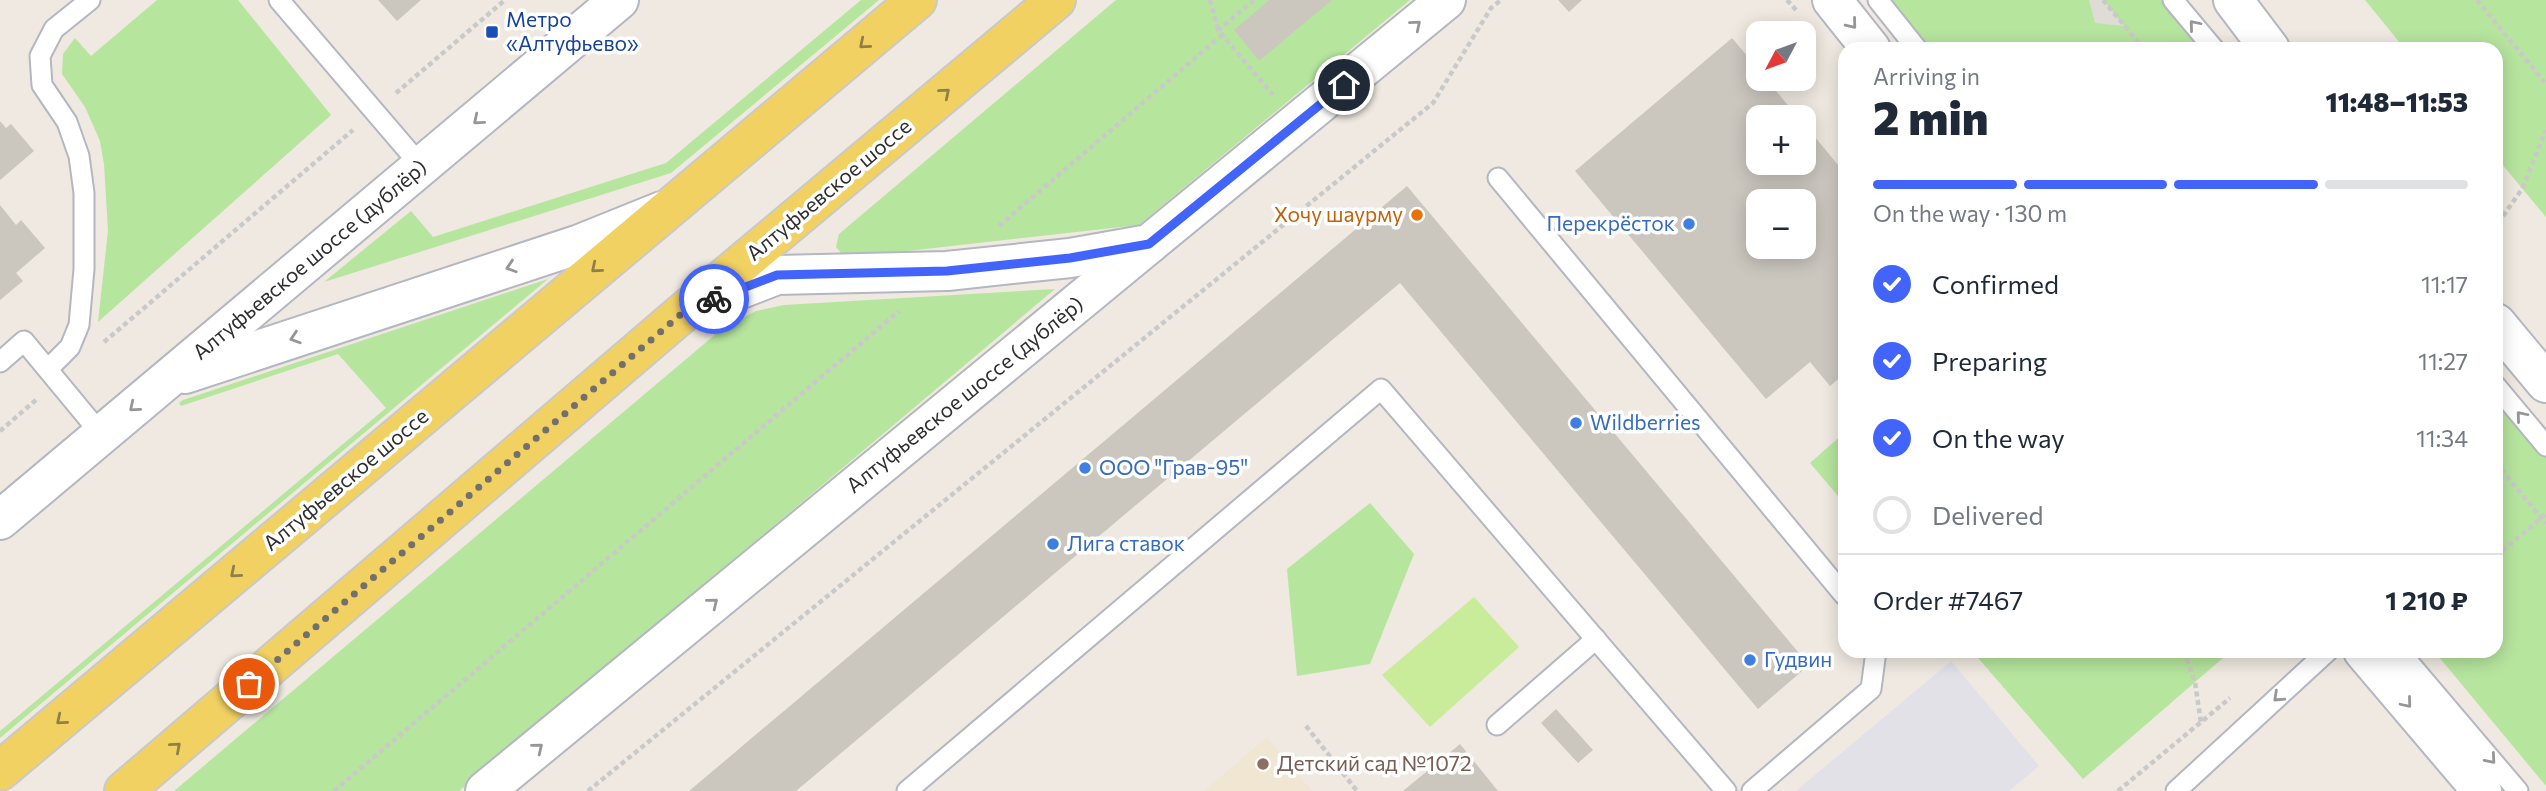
<!DOCTYPE html>
<html lang="en">
<head>
<meta charset="utf-8">
<style>
	:root { --surface:#fff; --page:#f6f6f7; --text:#1f2937; --muted:#747a83; --line:#e0e1e3; --accent:#4264fb }
	body { margin:0; font-family:Commissioner,sans-serif; background:var(--page); color:var(--text); height:100vh; display:flex; flex-direction:column; font-size:26px; white-space:nowrap }
	* { box-sizing:border-box; margin:0 }
	p { font-size:23px; color:var(--muted) }
	.icon { flex:none; width:38px; height:38px; fill:none; stroke:currentColor; stroke-width:2; stroke-linecap:round; stroke-linejoin:round }
	.map { position:relative; flex:1; overflow:hidden }
	.details { position:absolute; left:1838px; top:42px; width:665px; height:616px; display:flex; flex-direction:column; background:var(--surface); border-radius:21px; box-shadow:0 4px 18px #0003 }
	.details>* { flex:none }
	.needle { width:46px; rotate:229deg }
	.tools { position:absolute; left:1746px; top:21px; display:grid; gap:14px }
	.tools a { display:grid; place-items:center; width:70px; height:70px; border-radius:14px; background:var(--surface); box-shadow:0 4px 18px #0003; font-size:35px }
	.pin { position:absolute; display:grid; place-items:center; width:60px; height:60px; color:#fff; margin:-30px; border:4px solid #fff; border-radius:50%; box-shadow:0 2px 7px #0007 }
	.courier { position:absolute; display:grid; place-items:center; width:70px; height:70px; margin:-35px; border:5px solid #4264fb; border-radius:50%; background:#fff; color:#222; box-shadow:0 2px 9px #0007 }
	.overview em { font-style:normal; font-weight:800 }
	.overview div { display:flex; flex-direction:column-reverse }
	.overview { display:flex; align-items:center; justify-content:space-between; height:119px; padding:0 35px }
	h1 { font-size:46px; font-weight:800; line-height:52px }
	.bar { display:grid; grid-template-columns:repeat(4,1fr); gap:10px 7px; align-content:center; height:84px; padding:0 35px }
	.bar i { height:9px; border-radius:5px; background:var(--line) }
	.bar .on { background:var(--accent) }
	.bar p { grid-column:span 4 }
	.line { display:flex; align-items:center; gap:18px; padding:0 35px; border-top:2px solid var(--line) }
	.line div { flex:1 }
	ol { padding:0 35px; list-style:none }
	li { display:flex; align-items:center; gap:21px; height:77px }
	li p { margin-inline-start:auto }
	li .icon { padding:7px; border-radius:50%; background:var(--accent); color:#fff; stroke-width:4 }
	li:last-child { color:var(--muted) }
	li i { width:38px; height:38px; border:4px solid var(--line); border-radius:50% }
	.map>svg:first-child { display:block }
	.industrial { fill:#e3e1e8 }
	.education { fill:#f0e6d1 }
	.green { fill:#b6e59e }
	.pitch { fill:#c9ec9a }
	.plaza { fill:#dfdcd8 }
	.building { fill:#cbc7bf; fill-rule:evenodd }
	.lines { fill:none; stroke-linecap:round; stroke-linejoin:round }
	.service-casing { stroke:#b4b7c1; stroke-width:23 }
	.tertiary-casing { stroke:#b4b7c1; stroke-width:42 }
	.secondary-casing { stroke:#b4b7c1; stroke-width:42 }
	.primary-casing { stroke:#c9c9c9; stroke-width:42 }
	.path { stroke:#c9c9c9; stroke-width:4.5; stroke-dasharray:5 3.5; stroke-linecap:butt }
	.service { stroke:#fff; stroke-width:19 }
	.tertiary { stroke:#fff; stroke-width:38 }
	.secondary { stroke:#fff; stroke-width:38 }
	.primary { stroke:#f2d163; stroke-width:38 }
	.oneway { stroke:#969696 }
	.oneway2 { stroke:#908048 }
	.done { stroke:#726f6d; stroke-width:7; stroke-dasharray:0 12.6 }
	.route { stroke:#4264fb; stroke-width:9 }
	.transit-dot { fill:#1a4fb4; stroke:#fff; stroke-width:2.5 }
	.food-dot { fill:#e8710a; stroke:#fff; stroke-width:2.5 }
	.shop-dot { fill:#3f7fe0; stroke:#fff; stroke-width:2.5 }
	.education-dot { fill:#8d6e63; stroke:#fff; stroke-width:2.5 }
	.labels { text-anchor:middle; stroke-width:7; stroke-linejoin:round; paint-order:stroke }
	.transit-label { font-size:21px; fill:#164399; stroke:#fff; text-anchor:start }
	.street-label { font-size:21px; fill:#2e2e2e; stroke:#fff }
	.food-label { font-size:21px; fill:#c56008; stroke:#fff; text-anchor:end }
	.shop-label { font-size:21px; fill:#366cbe; stroke:#fff; text-anchor:start }
	.education-label { font-size:21px; fill:#785e54; stroke:#fff; text-anchor:start }
</style>
</head>
<body>
<div class="map">
<svg width="2546" height="791" viewBox="0 0 2546 791">
	<rect width="100%" height="100%" fill="#efe9e1"/>
	<polygon class="industrial" points="1951,661 2039,766 2009,791 1796,791"/>
	<polygon class="education" points="1267,737 1312,791 1204,791"/>
	<g class="green">
		<polygon points="157,0 238,0 331,115 98,322 108,231 104,164 100,141 85,107 62,74 63,54 75,38 91,56"/>
		<polygon points="861,0 879,0 671,173 324,282 411,211 433,237 666,163"/>
		<polygon points="1116,0 1410,0 1139,225 845,258 836,247 839,234"/>
		<polygon points="1889,0 2182,0 2223,49 1930,49"/>
		<polygon points="2365,0 2546,0 2546,217 2496,157 2496,49 2405,49"/>
		<polygon points="548,279 0,738 0,731 386,408 338,354 181,406 179,403 183,400"/>
		<polygon points="1055,289 459,791 174,791 723,328 756,311 784,305"/>
		<polygon points="2496,376 2546,436 2546,786 2434,651 2496,651"/>
		<polygon points="1844,433 1844,503 1810,463"/>
		<polygon points="1370,503 1414,554 1370,664 1297,676 1287,569"/>
		<polygon points="1972,651 2231,651 2083,779"/>
	</g>
	<polygon class="pitch" points="1474,597 1519,647 1430,727 1382,675"/>
	<polygon class="plaza" points="2089,0 2103,0 2124,26 2095,23"/>
	<g class="building">
		<polygon points="378,0 421,0 397,21"/>
		<polygon points="1269,0 1332,0 1259,61 1234,30"/>
		<polygon points="1558,0 1582,0 1569,12"/>
		<path d="M 1732,38 L 1759,70 L 1759,79 L 1766,79 L 1798,117 L 1759,117 L 1759,163 L 1804,163 L 1804,124 L 1844,172 L 1844,374 L 1830,386 L 1810,362 L 1766,399 L 1575,171 ZM 1759,201 L 1804,201 L 1804,247 L 1759,247 Z"/>
		<polygon points="0,121 6,128 11,124 34,151 0,180"/>
		<polygon points="1407,186 1809,665 1758,709 1400,283 796,791 689,791"/>
		<polygon points="0,205 16,225 21,220 45,248 16,273 23,281 0,300"/>
		<polygon points="1556,709 1593,750 1578,763 1541,723"/>
		<polygon points="1460,744 1498,791 1403,791"/>
	</g>
	<g class="lines">
		<g class="service-casing">
			<g id="service">
				<polyline points="279,0 422,167"/>
				<polyline points="1878,0 1917,49"/>
				<polyline points="2173,0 2214,49"/>
				<polyline points="1498,178 1844,595"/>
				<polyline points="0,362 24,341 101,434"/>
				<polyline points="48,369 70,347 79,325 84,269 84,193 79,156 67,122 42,85 40,56 54,29 90,0"/>
				<polyline points="2496,386 2546,446"/>
				<polyline points="2399,651 2518,791"/>
				<polyline points="1497,725 1596,639"/>
				<polyline points="907,791 1381,389 1726,791"/>
				<polyline points="1752,791 1871,689 1876,651"/>
				<polyline points="2176,791 2328,651"/>
			</g>
		</g>
		<g class="tertiary-casing">
			<g id="tertiary">
				<polyline points="185,374 580,244 662,211"/>
				<polyline points="0,520 619,0"/>
				<polyline points="485,791 1149,244"/>
			</g>
		</g>
		<g class="secondary-casing">
			<g id="secondary">
				<polyline points="1832,0 1871,49"/>
				<polyline points="2233,0 2270,49"/>
				<polyline points="694,307 777,275 947,271 1070,258 1149,244 1446,0"/>
				<polyline points="2496,323 2546,383"/>
				<polyline points="2363,651 2482,791"/>
			</g>
		</g>
		<g class="primary-casing">
			<g id="primary">
				<polyline points="0,771 917,0"/>
				<polyline points="124,791 686,310 1056,0"/>
			</g>
		</g>
		<g class="path">
			<polyline points="1210,0 1218,30"/>
			<polyline points="1254,0 1218,30 1273,95"/>
			<polyline points="1787,0 1796,10"/>
			<polyline points="2103,0 2144,49"/>
			<polyline points="2477,0 2546,84"/>
			<polyline points="396,93 505,0"/>
			<polyline points="2503,216 2522,189 2546,130"/>
			<polyline points="999,226 1222,35"/>
			<polyline points="104,342 353,130"/>
			<polyline points="0,431 36,400"/>
			<polyline points="2496,463 2546,524"/>
			<polyline points="2496,556 2546,514"/>
			<polyline points="2184,651 2195,682 2201,723"/>
			<polyline points="1306,726 1357,791"/>
			<polyline points="334,791 899,311"/>
			<polyline points="588,791 1433,103 1491,8 1501,0"/>
			<polyline points="2118,791 2230,698"/>
		</g>
		<use href="#service" class="service"/>
		<use href="#tertiary" class="tertiary"/>
		<use href="#secondary" class="secondary"/>
		<use href="#primary" class="primary"/>
	</g>
	<defs><path id="oneway-chevron" d="M-2-3.5L2.5 0L-2 3.5" fill="none" stroke-width="1.6" stroke-linecap="round" stroke-linejoin="round" transform="scale(1.75)"/></defs>
	<g class="oneway">
		<use href="#oneway-chevron" transform="translate(1852 24) rotate(51)"/>
		<use href="#oneway-chevron" transform="translate(1416 25) rotate(-40)"/>
		<use href="#oneway-chevron" transform="translate(2194 25) rotate(-130)"/>
		<use href="#oneway-chevron" transform="translate(478 120) rotate(140)"/>
		<use href="#oneway-chevron" transform="translate(511 267) rotate(162)"/>
		<use href="#oneway-chevron" transform="translate(295 338) rotate(162)"/>
		<use href="#oneway-chevron" transform="translate(134 407) rotate(140)"/>
		<use href="#oneway-chevron" transform="translate(2521 416) rotate(-130)"/>
		<use href="#oneway-chevron" transform="translate(713 603) rotate(-39)"/>
		<use href="#oneway-chevron" transform="translate(2278 697) rotate(137)"/>
		<use href="#oneway-chevron" transform="translate(2407 703) rotate(50)"/>
		<use href="#oneway-chevron" transform="translate(538 748) rotate(-39)"/>
		<use href="#oneway-chevron" transform="translate(2491 759) rotate(49)"/>
	</g>
	<g class="oneway2">
		<use href="#oneway-chevron" transform="translate(864 44) rotate(140)"/>
		<use href="#oneway-chevron" transform="translate(945 93) rotate(-40)"/>
		<use href="#oneway-chevron" transform="translate(596 268) rotate(140)"/>
		<use href="#oneway-chevron" transform="translate(235 573) rotate(140)"/>
		<use href="#oneway-chevron" transform="translate(61 720) rotate(140)"/>
		<use href="#oneway-chevron" transform="translate(176 747) rotate(-41)"/>
	</g>
	<g class="lines">
		<polyline class="done" points="249,684 686,310 714,299"/>
		<polyline class="route" points="714,299 777,275 947,271 1070,258 1149,244 1344,85"/>
	</g>
	<rect class="transit-dot" x="485" y="25" width="14" height="14" rx="3.5"/>
	<circle class="food-dot" cx="1417" cy="215" r="7"/>
	<g class="shop-dot">
		<circle cx="1689" cy="224" r="7"/>
		<circle cx="1576" cy="423" r="7"/>
		<circle cx="1085" cy="468" r="7"/>
		<circle cx="1053" cy="544" r="7"/>
		<circle cx="1750" cy="660" r="7"/>
	</g>
	<circle class="education-dot" cx="1263" cy="764" r="7"/>
	<g class="labels">
		<g class="transit-label">
			<text x="506" y="27">Метро<tspan x="506" dy="24">«Алтуфьево»</tspan></text>
		</g>
		<g class="street-label">
			<text transform="translate(829 190) rotate(-40)" y="7">Алтуфьевское шоссе</text>
			<text transform="translate(310 260) rotate(-40)" y="7">Алтуфьевское шоссе (дублёр)</text>
			<text transform="translate(965 395) rotate(-39)" y="7">Алтуфьевское шоссе (дублёр)</text>
			<text transform="translate(346 480) rotate(-40)" y="7">Алтуфьевское шоссе</text>
		</g>
		<g class="food-label">
			<text x="1403" y="222">Хочу шаурму</text>
		</g>
		<g class="shop-label">
			<text x="1675" y="231" text-anchor="end">Перекрёсток</text>
			<text x="1590" y="430">Wildberries</text>
			<text x="1099" y="475">ООО "Грав-95"</text>
			<text x="1067" y="551">Лига ставок</text>
			<text x="1764" y="667">Гудвин</text>
		</g>
		<g class="education-label">
			<text x="1277" y="771">Детский сад №1072</text>
		</g>
	</g>
</svg>
<div class="tools">
<a><svg class="needle" viewBox="-14 -14 28 28"><path d="M0-13l5 13h-10z" fill="#e53935"/><path d="M0 13l5-13h-10z" fill="#747a83"/></svg></a>
<a>+</a>
<a>−</a>
</div>
<div class="pin" style="left:249px;top:684px;background:#ea580c"><svg class="icon" aria-label="bag" viewBox="0 0 24 24"><path d="M5 8h14l-1 12H6zM9 8a3 3 0 0 1 6 0"/></svg></div>
<div class="pin" style="left:1344px;top:85px;background:#1f2937"><svg class="icon" aria-label="home" viewBox="0 0 24 24"><path d="M3 11l9-7 9 7M6 9v11h12V9"/></svg></div>
<div class="courier" style="left:714px;top:299px"><svg class="icon" aria-label="bike" viewBox="0 0 24 24"><circle cx="6" cy="16" r="4"/><circle cx="18" cy="16" r="4"/><path d="M6 16l4-8h5l3 8M10 8l3 8H6M13 5h3"/></svg></div>
<section class="details">
<div class="overview"><div><h1>2 min</h1><p>Arriving in</p></div><em>11:48–11:53</em></div>
<div class="bar"><i class="on"></i><i class="on"></i><i class="on"></i><i></i><p>On the way · 130 m</p></div>
<ol>
<li><svg class="icon" aria-label="check" viewBox="0 0 24 24"><path d="M5 12l5 5 9-10"/></svg>Confirmed<p>11:17</p></li>
<li><svg class="icon" aria-label="check" viewBox="0 0 24 24"><path d="M5 12l5 5 9-10"/></svg>Preparing<p>11:27</p></li>
<li><svg class="icon" aria-label="check" viewBox="0 0 24 24"><path d="M5 12l5 5 9-10"/></svg>On the way<p>11:34</p></li>
<li><i></i>Delivered</li>
</ol>
<div class="line" style="height:91px"><div>Order #7467</div><b>1 210 ₽</b></div>
</section>
</div>
</body>
</html>
